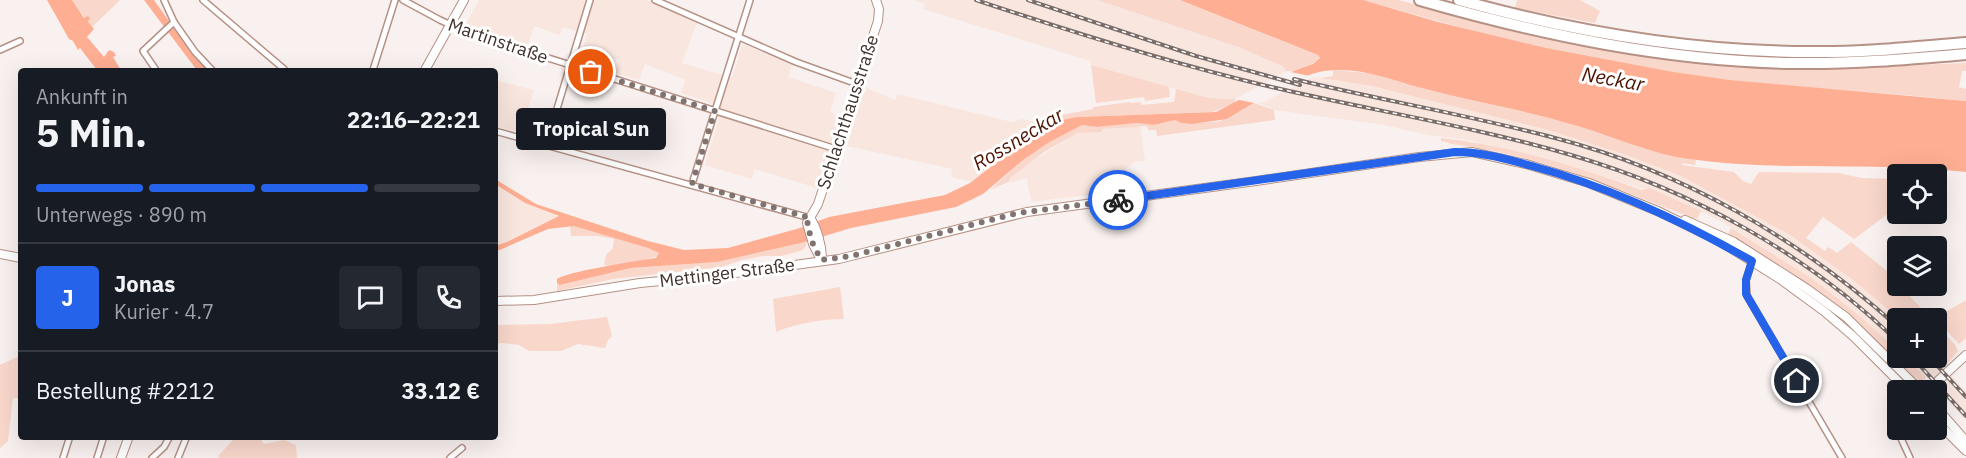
<!DOCTYPE html>
<html lang="de">
<head>
<meta charset="utf-8">
<style>
	:root { --surface:#171b24; --page:#242831; --text:#f1f3f6; --muted:#9ea1a6; --line:#363941; --accent:#2563eb }
	body { margin:0; font-family:"IBM Plex Sans",sans-serif; background:var(--page); color:var(--text); height:100vh; display:flex; flex-direction:column; font-size:22px; white-space:nowrap }
	* { box-sizing:border-box; margin:0 }
	p { font-size:20px; color:var(--muted) }
	.icon { flex:none; width:33px; height:33px; fill:none; stroke:currentColor; stroke-width:2; stroke-linecap:round; stroke-linejoin:round }
	.map { position:relative; flex:1; overflow:hidden }
	.sheet { position:absolute; left:18px; top:68px; width:480px; height:372px; display:flex; flex-direction:column; background:var(--surface); border-radius:6px; box-shadow:0 6px 24px #0002 }
	.sheet>* { flex:none }
	.tools { position:absolute; left:1887px; top:164px; display:grid; gap:12px }
	.tools a { display:grid; place-items:center; width:60px; height:60px; border-radius:6px; background:var(--surface); box-shadow:0 6px 24px #0002; font-size:30px }
	.pin { position:absolute; display:grid; place-items:center; width:51px; height:51px; color:#fff; margin:-26px; border:3px solid #fff; border-radius:50%; box-shadow:0 2px 6px #0007 }
	.courier { position:absolute; display:grid; place-items:center; width:60px; height:60px; margin:-30px; border:4px solid #2563eb; border-radius:50%; background:#fff; color:#222; box-shadow:0 2px 8px #0007 }
	.bubble { position:absolute; height:42px; border-radius:6px; background:var(--surface); box-shadow:0 6px 24px #0002; font-size:20px; font-weight:700; line-height:42px; text-align:center }
	.headline em { font-style:normal; font-weight:700 }
	.headline div { display:flex; flex-direction:column-reverse }
	.headline { display:flex; align-items:center; justify-content:space-between; height:102px; padding:0 18px }
	h1 { font-size:39px; font-weight:700; line-height:45px }
	.bar { display:grid; grid-template-columns:repeat(4,1fr); gap:9px 6px; align-content:center; height:72px; padding:0 18px }
	.bar i { height:8px; border-radius:4px; background:var(--line) }
	.bar .selected { background:var(--accent) }
	.bar p { grid-column:span 4 }
	.line { display:flex; align-items:center; gap:15px; padding:0 18px; border-top:2px solid var(--line) }
	.line div { flex:1 }
	.round { display:grid; place-items:center; flex:none; width:63px; height:63px; border-radius:6px; background:var(--page) }
	.map>svg:first-child { display:block }
	.built { fill:#f9e6df }
	.green { fill:#f9d7cb }
	.water { fill:#feaf93 }
	.pier { fill:#f9f1ef }
	.lines { fill:none; stroke-linecap:round; stroke-linejoin:round }
	.street-casing { stroke:#b69185; stroke-width:8 }
	.secondary-casing { stroke:#b69185; stroke-width:10 }
	.highway-casing { stroke:#b69185; stroke-width:14 }
	.street { stroke:#fff; stroke-width:5 }
	.secondary { stroke:#fff; stroke-width:8 }
	.highway { stroke:#fff; stroke-width:10 }
	.rail-casing { stroke:#796c68; stroke-width:4 }
	.rail { stroke:#fff; stroke-width:1.5; stroke-dasharray:4.5; stroke-linecap:butt }
	.done { stroke:#817470; stroke-width:6; stroke-dasharray:0 10.8 }
	.route { stroke:#2563eb; stroke-width:8 }
	.labels { text-anchor:middle; stroke-width:6; stroke-linejoin:round; paint-order:stroke }
	.street-label { font-size:18px; fill:#40312c; stroke:#fff }
	.water-label { font-size:20px; font-style:italic; fill:#4d1200; stroke:#fff }
</style>
</head>
<body>
<div class="map">
<svg width="1966" height="458" viewBox="0 0 1966 458">
	<rect width="100%" height="100%" fill="#f9f1ef"/>
	<g class="built">
		<polygon points="479,0 646,0 697,23 682,63 732,78 742,46 745,45 792,65 788,77 836,93 830,112 840,116 817,188 755,169 752,179 705,165 719,119 711,103 681,93 685,80 645,64 639,80 615,73 619,60 583,49 587,34 563,27 560,35 534,26 528,45 466,24"/>
		<polygon points="914,0 1097,0 1241,48 1284,67 1285,71 1336,81 1372,86 1548,130 1623,154 1681,176 1731,202 1764,220 1823,256 1852,279 1898,318 1897,350 1869,324 1813,279 1722,222 1670,197 1535,156 1467,140 1428,135 1384,125 1274,110 1265,105 1226,98 1209,98 1146,81 1091,65 1090,61 923,9 925,4"/>
		<polygon points="495,80 534,90 527,113 529,121 525,134 495,126"/>
		<polygon points="867,88 895,100 897,94 1012,122 1022,119 1046,125 1031,135 1022,129 1027,136 972,182 951,177 952,169 847,146 861,99"/>
		<polygon points="1140,125 1145,161 1134,162 1126,168 1129,190 1031,202 1027,178 1011,183 1010,178 1026,165 1078,133 1101,132 1102,129"/>
		<polygon points="495,184 525,203 559,217 507,242 495,246"/>
		<polygon points="1905,357 1936,357 1940,365 1966,391 1966,421 1927,377"/>
	</g>
	<g class="green">
		<polygon points="72,0 120,0 92,27 88,22 90,18 88,16 85,18"/>
		<path d="M 1097,0 L 1180,0 L 1318,55 L 1320,58 C 1312,66 1296,73 1285,71 L 1284,67 L 1241,48 Z"/>
		<path d="M 1363,0 L 1398,0 L 1549,39 L 1602,50 L 1674,61 L 1749,67 L 1819,69 L 1966,63 L 1966,71 L 1962,71 L 1959,87 L 1966,89 L 1966,101 C 1888,92 1809,89 1731,80 C 1606,66 1483,35 1363,0 Z"/>
		<polygon points="1517,0 1580,0 1600,11 1595,23 1515,8"/>
		<polygon points="1091,65 1169,87 1170,97 1145,101 1144,97 1096,103"/>
		<polygon points="1333,70 1380,74 1420,87 1573,124 1665,154 1696,160 1695,165 1683,163 1682,165 1734,172 1743,181 1751,184 1759,172 1839,173 1861,178 1897,179 1897,207 1857,237 1854,239 1823,217 1806,238 1825,251 1828,247 1837,253 1851,242 1888,272 1930,318 1898,318 1852,279 1790,235 1681,176 1623,154 1548,130 1372,86 1320,78 1333,76"/>
		<polygon points="1176,89 1209,98 1235,99 1234,103 1212,112 1077,117 1061,121 1056,127 1039,133 1030,142 1023,142 1007,154 1006,152 1027,136 1022,129 1027,129 1031,134 1045,125 1051,117 1093,109 1093,107 1130,102 1131,103 1141,102 1141,105 1174,102"/>
		<polygon points="1254,103 1274,110 1275,120 1157,136 1156,130 1148,130 1147,126 1102,129 1102,132 1078,133 1044,152 1010,178 1010,181 990,190 1023,160 1048,143 1082,125 1097,127 1137,123 1154,125 1175,120 1181,123 1216,122 1227,119"/>
		<path d="M 1441,138 C 1510,145 1577,167 1642,190 L 1649,188 L 1701,211 L 1697,219 L 1692,218 C 1615,188 1541,156 1459,145 C 1452,145 1447,142 1441,141 Z"/>
		<polygon points="570,226 576,226 648,248 658,252 659,256 622,265 604,265 606,255 613,248 614,239 598,236 571,236"/>
		<polygon points="1731,228 1813,279 1862,318 1897,350 1898,357 1905,357 1926,377 1922,383 1913,379 1799,280 1748,245 1728,234"/>
		<polygon points="807,241 806,246 803,250 782,256 763,256 742,260 721,267 613,279 557,291 557,283 561,285 631,268 717,262"/>
		<path d="M 840,287 L 844,319 C 822,319 797,323 776,332 L 773,299 Z"/>
		<polygon points="1966,300 1966,338 1959,344 1935,318"/>
		<polygon points="607,317 612,336 608,340 605,348 578,344 561,351 529,351 519,345 502,343 495,344 495,325 550,324"/>
		<polygon points="1937,325 1955,345 1958,351 1943,369 1936,357"/>
		<polygon points="21,355 21,398 13,398 8,441 0,448 0,365"/>
		<polygon points="236,437 259,437 264,444 284,440 296,445 297,458 219,458 218,456"/>
	</g>
	<g class="water">
		<polygon points="47,0 72,0 84,18 88,16 90,18 88,22 94,29 87,37 104,57 109,50 114,52 116,56 113,57 121,70 97,70 80,48 78,50 73,41 69,39"/>
		<polygon points="144,0 154,0 191,52 208,70 196,69"/>
		<path d="M 1180,0 L 1363,0 L 1438,22 L 1546,48 L 1673,72 L 1730,80 L 1966,101 L 1966,172 C 1874,161 1781,172 1689,159 C 1652,154 1617,138 1581,127 C 1529,111 1474,102 1422,88 C 1389,79 1359,66 1324,71 C 1297,75 1251,105 1227,119 L 1192,124 L 1181,123 L 1175,120 L 1154,125 L 1137,123 L 1097,127 L 1082,125 L 1048,143 L 1023,160 L 983,194 L 956,207 L 851,228 L 805,242 L 717,262 L 631,268 L 560,285 L 557,283 L 557,279 C 565,272 641,260 656,258 L 659,253 L 648,248 L 574,226 L 548,229 L 495,252 L 495,246 L 507,242 L 559,216 L 525,203 L 495,184 L 495,179 L 536,204 L 648,241 L 684,250 L 728,248 L 800,228 L 829,217 L 945,195 L 970,183 L 1023,142 L 1030,142 L 1037,134 L 1056,127 L 1062,120 L 1077,117 L 1216,112 L 1291,72 L 1313,64 L 1320,58 L 1318,55 Z"/>
	</g>
	<polygon class="pier" points="1286,71 1314,77 1259,104 1235,99"/>
	<g class="lines">
		<g class="street-casing">
			<g id="street">
				<polyline points="164,0 174,22 195,52 212,70"/>
				<polyline points="203,0 284,69"/>
				<polyline points="403,0 440,20 466,32 836,149"/>
				<polyline points="655,0 796,62 857,84"/>
				<polyline points="0,50 20,41"/>
				<polyline points="156,70 143,51 174,22"/>
				<polyline points="373,70 395,0"/>
				<polyline points="495,131 810,218"/>
				<polyline points="546,145 590,0"/>
				<polyline points="692,184 750,0"/>
				<polyline points="1753,259 1746,280 1747,296 1842,458"/>
				<polyline points="1899,434 1910,458"/>
				<polyline points="63,458 70,436"/>
				<polyline points="97,458 104,436"/>
				<polyline points="152,458 164,447 170,436"/>
				<polyline points="178,458 187,436"/>
				<polyline points="450,458 462,448"/>
			</g>
		</g>
		<g class="secondary-casing">
			<g id="secondary">
				<polyline points="425,70 464,0"/>
				<path d="M 810,218 C 817,227 822,247 822,259"/>
				<polyline points="1685,220 1734,242 1806,288 1846,317 1920,390"/>
				<polyline points="0,254 21,258"/>
				<polyline points="821,260 813,244 807,223 818,204 878,21 879,9 876,0"/>
				<polyline points="495,301 534,300 640,283 713,276 839,259 1027,212 1256,181 1419,157 1472,152 1526,164 1589,183 1660,212 1721,242 1780,279 1825,312 1854,337 1907,390"/>
				<polyline points="1928,390 1966,355"/>
				<polyline points="1936,407 1966,441"/>
				<polyline points="1936,421 1966,451"/>
				<polyline points="121,458 129,436"/>
			</g>
		</g>
		<g class="highway-casing">
			<g id="highway">
				<path d="M 1420,0 C 1542,35 1666,61 1793,63 C 1851,64 1908,59 1966,54"/>
				<path d="M 1459,0 C 1574,32 1692,52 1811,52 C 1863,53 1914,47 1966,43"/>
			</g>
		</g>
		<use href="#street" class="street"/>
		<use href="#secondary" class="secondary"/>
		<use href="#highway" class="highway"/>
		<g class="rail-casing">
			<g id="rail">
				<path d="M 976,0 C 1069,31 1163,61 1259,84 C 1362,109 1469,125 1571,155 C 1691,190 1808,254 1898,342"/>
				<polyline points="1028,0 1196,56 1300,85"/>
				<path d="M 1294,79 C 1380,100 1469,115 1555,138 C 1682,171 1800,239 1898,327"/>
				<polyline points="1912,357 1966,416"/>
				<polyline points="1929,357 1966,397"/>
			</g>
		</g>
		<use href="#rail" class="rail"/>
	</g>
	<g class="lines">
		<polyline class="done" points="591,72 715,111 692,184 810,218 807,224 813,244 821,260 851,256 1018,213 1118,200"/>
		<path class="route" d="M 1118,200 L 1455,152 C 1482,152 1507,159 1532,166 C 1610,187 1682,221 1752,261 L 1746,280 L 1746,294 L 1797,381"/>
	</g>
	<g class="labels">
		<g class="street-label">
			<text transform="translate(498 41) rotate(19)" y="6">Martinstraße</text>
			<text transform="translate(848 112) rotate(-72)" y="6">Schlachthausstraße</text>
			<text transform="translate(727 273) rotate(-7)" y="6">Mettinger Straße</text>
		</g>
		<g class="water-label">
			<text transform="translate(1613 79) rotate(10)" y="7">Neckar</text>
			<text transform="translate(1018 139) rotate(-31)" y="7">Rossneckar</text>
		</g>
	</g>
</svg>
<div class="tools">
<a><svg class="icon" aria-label="locate" viewBox="0 0 24 24"><circle cx="12" cy="12" r="6"/><path d="M12 2v4M12 18v4M2 12h4M18 12h4"/></svg></a>
<a><svg class="icon" aria-label="layers" viewBox="0 0 24 24"><path d="M12 4l9 5-9 5-9-5zM3 14l9 5 9-5"/></svg></a>
<a>+</a>
<a>−</a>
</div>
<div class="pin" style="left:591px;top:72px;background:#ea580c"><svg class="icon" aria-label="bag" viewBox="0 0 24 24"><path d="M5 8h14l-1 12H6zM9 8a3 3 0 0 1 6 0"/></svg></div>
<div class="pin" style="left:1797px;top:381px;background:#1f2937"><svg class="icon" aria-label="home" viewBox="0 0 24 24"><path d="M3 11l9-7 9 7M6 9v11h12V9"/></svg></div>
<div class="courier" style="left:1118px;top:200px"><svg class="icon" aria-label="bike" viewBox="0 0 24 24"><circle cx="6" cy="16" r="4"/><circle cx="18" cy="16" r="4"/><path d="M6 16l4-8h5l3 8M10 8l3 8H6M13 5h3"/></svg></div>
<div class="bubble" style="left:516px;top:108px;width:150px">Tropical Sun</div>
<section class="sheet">
<div class="headline"><div><h1>5 Min.</h1><p>Ankunft in</p></div><em>22:16–22:21</em></div>
<div class="bar"><i class="selected"></i><i class="selected"></i><i class="selected"></i><i></i><p>Unterwegs · 890 m</p></div>
<div class="line" style="height:108px"><b class="round" style="background:var(--accent);color:#fff">J</b><div><b>Jonas</b><p>Kurier · 4.7</p></div><a class="round"><svg class="icon" aria-label="chat" viewBox="0 0 24 24"><path d="M4 5h16v11H9l-5 4z"/></svg></a><a class="round"><svg class="icon" aria-label="phone" viewBox="0 0 24 24"><path d="M5 4h4l2 5-3 2q2 4 5 5l2-3 5 2v4C11 20 4 13 5 4z"/></svg></a></div>
<div class="line" style="height:78px"><div>Bestellung #2212</div><b>33.12 €</b></div>
</section>
</div>
</body>
</html>
